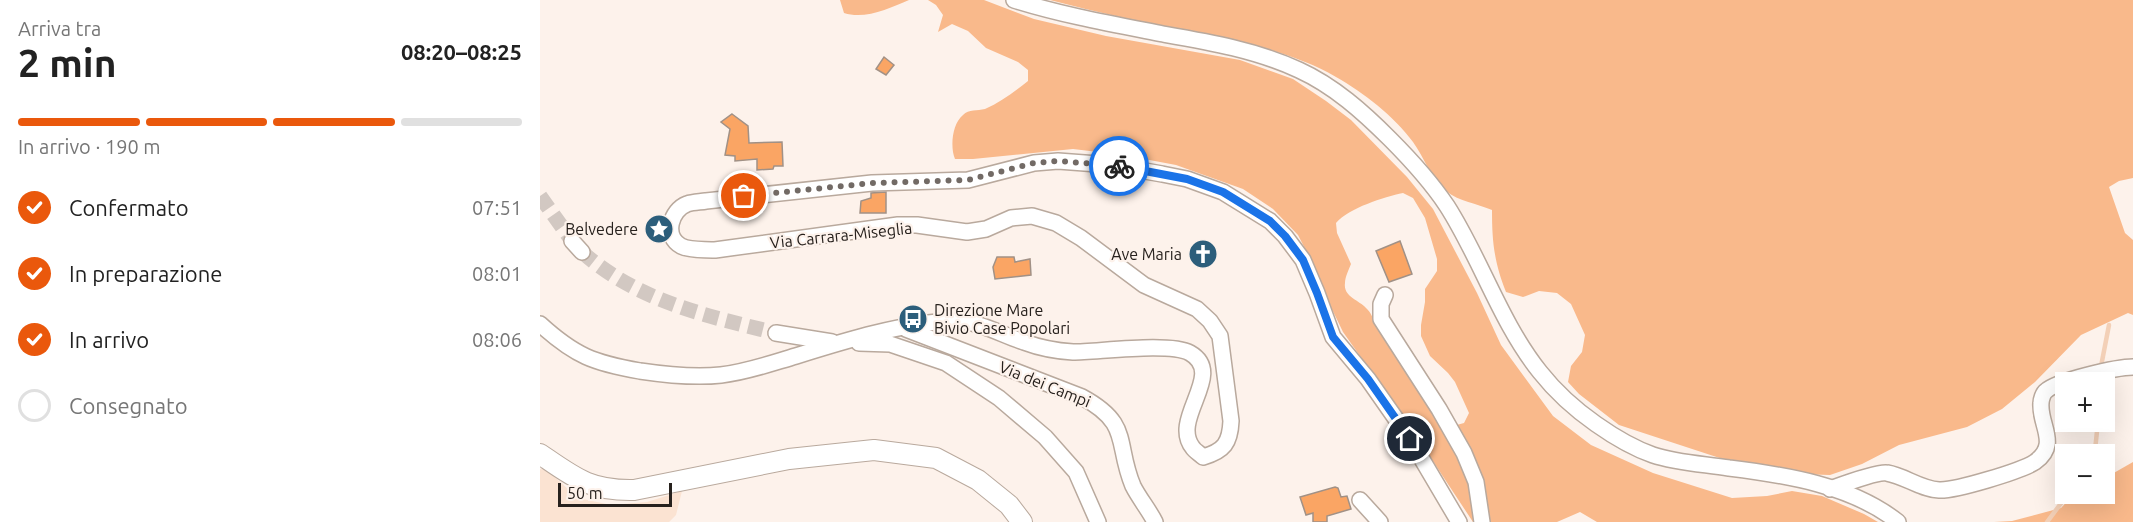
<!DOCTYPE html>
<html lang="it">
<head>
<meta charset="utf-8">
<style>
	:root { --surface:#fff; --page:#f6f6f6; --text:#222; --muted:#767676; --line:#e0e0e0; --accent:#ea580c }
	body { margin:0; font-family:Ubuntu,sans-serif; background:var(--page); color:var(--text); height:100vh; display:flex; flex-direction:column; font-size:22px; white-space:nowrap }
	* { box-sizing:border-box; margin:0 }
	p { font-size:20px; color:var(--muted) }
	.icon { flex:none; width:33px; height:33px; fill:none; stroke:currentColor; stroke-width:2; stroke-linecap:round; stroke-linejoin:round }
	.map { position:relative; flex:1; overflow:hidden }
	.panel { display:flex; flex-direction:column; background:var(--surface); width:540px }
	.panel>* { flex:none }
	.fabs { position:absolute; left:1515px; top:372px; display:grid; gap:12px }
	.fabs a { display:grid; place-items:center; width:60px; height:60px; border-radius:0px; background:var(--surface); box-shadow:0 6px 24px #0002; font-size:30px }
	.scale { position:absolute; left:18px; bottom:15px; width:114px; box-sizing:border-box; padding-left:6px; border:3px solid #27211d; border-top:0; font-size:16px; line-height:21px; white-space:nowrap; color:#27211d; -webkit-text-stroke:4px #fdf2eb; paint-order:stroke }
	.pin { position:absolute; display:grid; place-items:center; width:51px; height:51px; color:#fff; margin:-26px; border:3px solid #fff; border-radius:50%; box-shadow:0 2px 6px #0007 }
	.courier { position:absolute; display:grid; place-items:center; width:60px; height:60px; margin:-30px; border:4px solid #1a73e8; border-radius:50%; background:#fff; color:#222; box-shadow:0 2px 8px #0007 }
	.headline em { font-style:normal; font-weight:700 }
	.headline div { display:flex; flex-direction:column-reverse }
	.headline { display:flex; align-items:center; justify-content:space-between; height:102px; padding:0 18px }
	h1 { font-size:39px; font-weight:700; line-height:45px }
	.bar { display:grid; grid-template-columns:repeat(4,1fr); gap:9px 6px; align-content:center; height:72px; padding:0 18px }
	.bar i { height:8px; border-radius:4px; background:var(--line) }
	.bar .active { background:var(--accent) }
	.bar p { grid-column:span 4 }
	ol { padding:0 18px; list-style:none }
	li { display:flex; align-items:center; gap:18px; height:66px }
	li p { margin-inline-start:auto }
	li .icon { padding:6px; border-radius:50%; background:var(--accent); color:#fff; stroke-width:4 }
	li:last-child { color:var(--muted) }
	li i { width:33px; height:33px; border:3px solid var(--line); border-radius:50% }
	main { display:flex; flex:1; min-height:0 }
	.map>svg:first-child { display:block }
	.built { fill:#fbe3d2 }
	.green { fill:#f9b98b; fill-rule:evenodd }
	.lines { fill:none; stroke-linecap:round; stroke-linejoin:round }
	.stream { stroke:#f3d0b7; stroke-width:4.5 }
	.building { fill:#faa564; stroke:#a19186; stroke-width:1.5 }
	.minor-tunnel { stroke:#d2c8c2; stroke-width:15; stroke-dasharray:15 8; stroke-linecap:butt }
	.minor-casing { stroke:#b9a99d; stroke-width:18 }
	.major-casing { stroke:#b9a99d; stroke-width:22 }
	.minor { stroke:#fff; stroke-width:15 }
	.major { stroke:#fff; stroke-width:20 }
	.done { stroke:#726a65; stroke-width:6; stroke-dasharray:0 10.8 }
	.route { stroke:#1a73e8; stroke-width:8 }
	.labels { text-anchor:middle; stroke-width:4.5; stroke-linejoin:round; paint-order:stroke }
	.poi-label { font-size:16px; fill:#27211d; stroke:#fdf2eb; text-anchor:end }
	.street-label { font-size:16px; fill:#27211d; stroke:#fdf2eb }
</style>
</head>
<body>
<main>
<section class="panel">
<div class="headline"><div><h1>2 min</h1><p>Arriva tra</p></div><em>08:20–08:25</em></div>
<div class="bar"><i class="active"></i><i class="active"></i><i class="active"></i><i></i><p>In arrivo · 190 m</p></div>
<ol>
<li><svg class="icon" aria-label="check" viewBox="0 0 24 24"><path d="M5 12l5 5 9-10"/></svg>Confermato<p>07:51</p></li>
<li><svg class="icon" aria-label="check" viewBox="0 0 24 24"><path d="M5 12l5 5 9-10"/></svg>In preparazione<p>08:01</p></li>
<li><svg class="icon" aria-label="check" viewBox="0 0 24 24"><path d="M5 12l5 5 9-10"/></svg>In arrivo<p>08:06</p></li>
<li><i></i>Consegnato</li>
</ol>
</section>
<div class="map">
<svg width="1593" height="522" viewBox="0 0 1593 522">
	<rect width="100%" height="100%" fill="#fdf2eb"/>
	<polygon class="built" points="0,469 7,470 30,491 43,499 71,505 107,502 142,491 136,515 129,522 0,522"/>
	<g class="green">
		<path d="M 300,0 L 369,0 C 350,8 325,20 304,13 Z"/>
		<path d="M 388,0 L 444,0 L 494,19 L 566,36 L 700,60 L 753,79 L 786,101 L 811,120 L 867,177 L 893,209 L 937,293 L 961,345 L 1013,416 L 1051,445 L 1113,473 L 1192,498 L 1227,496 L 1252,491 L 1282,496 L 1324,514 L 1338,522 L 1057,522 L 1040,512 L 1017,522 L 933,522 L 871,428 L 803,332 L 788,301 L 779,276 L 758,235 L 733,209 L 703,189 L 636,165 L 583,155 L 533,149 L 433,159 L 415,159 C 410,147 412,124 423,115 C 429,109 437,111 445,109 C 461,102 474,92 488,81 L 488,70 L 478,62 L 446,48 L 428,31 L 412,24 L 398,32 L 403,15 L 396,5 ZM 863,193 L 873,198 L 885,218 L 897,259 L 897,271 L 885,289 L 885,302 L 881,325 L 881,336 L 890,356 L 908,373 L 915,382 L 929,413 L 924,423 L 913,426 L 845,330 L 836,325 C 833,319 831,312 826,308 C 819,300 803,297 805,283 C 805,277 809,269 811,264 L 797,233 L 796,223 C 809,208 844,197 863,193 Z"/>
		<path d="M 510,0 L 1593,0 L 1593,178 L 1579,181 L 1569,187 L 1585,233 L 1593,240 L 1593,315 L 1588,313 L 1541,335 L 1495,382 L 1462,409 L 1427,427 L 1359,445 L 1322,464 L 1290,475 L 1259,474 L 1204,466 L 1079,425 L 1039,394 L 1028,382 L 1031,366 L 1042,352 L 1045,335 L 1031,304 L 1017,293 L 999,291 L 983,297 L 966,292 C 954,262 952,241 952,210 C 936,203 920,202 906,191 C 891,179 884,157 873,142 C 854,116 824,93 796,77 C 751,51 699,42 648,32 C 602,22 556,12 510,0 Z"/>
		<polygon points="1593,462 1593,522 1454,522 1472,521 1521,508 1534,494 1564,494 1565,478"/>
	</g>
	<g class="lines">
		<g class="stream">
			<polyline points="1558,382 1569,325"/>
			<polyline points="1552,454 1555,450 1558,422"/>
			<polyline points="1507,522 1528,494"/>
		</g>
	</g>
	<g class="building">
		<polygon points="344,57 354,65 346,75 336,69"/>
		<polygon points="192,114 208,126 209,143 242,142 243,166 234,166 233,169 217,170 217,159 195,161 195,156 185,155 190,129 181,122"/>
		<polygon points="346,192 346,213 320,213 321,201 331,198 331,193"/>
		<polygon points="860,241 872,274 849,282 836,251"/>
		<polygon points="457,257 474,257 475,262 490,259 491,275 455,279 453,267"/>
		<polygon points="795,487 798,488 801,497 807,496 811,509 787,516 787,522 773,522 773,513 766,515 760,497"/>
	</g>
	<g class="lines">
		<g class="minor-tunnel">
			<polyline points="0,196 32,241"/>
			<path d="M 42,252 C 97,301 167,316 236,333"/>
		</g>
		<g class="minor-casing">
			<g id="minor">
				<path d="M 474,0 C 522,15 572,24 623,34 C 669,42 716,50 759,70 C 794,86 823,112 850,139 C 870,159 891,182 907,206 C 941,259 960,322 1000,372 C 1015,391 1036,410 1056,424 C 1073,436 1093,448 1113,455 C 1137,463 1164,464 1189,468 C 1246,475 1311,485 1358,522"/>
				<polyline points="32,241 42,252"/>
				<polyline points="845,295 841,304 841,319 899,409 924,453 936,482 942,522"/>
				<path d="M 0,324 C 35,356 54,363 100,371 C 127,375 155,378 181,375 C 207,372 232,363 256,356 C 304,341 365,322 415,321 C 439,321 462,335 484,342 C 500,348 516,351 533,352 C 558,352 630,342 650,353 C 687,374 629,419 653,448 C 655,451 660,454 663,457 C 684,451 690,443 691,421 L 680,336 L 670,321 L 657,309 L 604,285 L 541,238 L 516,223 L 492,216 L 471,218 L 446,229 L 427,232 L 377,225 L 358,225 L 175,250 C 164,249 151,251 141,246 C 123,236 131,210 147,204 C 153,202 160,202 166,201 L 332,183 L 428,180 L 494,163 L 518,161 L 571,165 L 622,174 L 647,179 L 683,192 L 730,221 L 745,236 L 763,260 L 777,293 L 793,337 L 828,379 L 870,439 L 919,522"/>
				<path d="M 366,329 L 542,397 C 592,424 575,443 593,486 C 599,498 609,510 615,522"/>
				<polyline points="236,333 292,342"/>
				<polyline points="319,343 350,344 406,363 459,398 505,437 536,472 558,522"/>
				<path d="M 1290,489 C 1301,485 1338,471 1347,473 C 1365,476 1380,489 1399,490 C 1415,491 1481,471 1495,462 C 1520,444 1499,425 1501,403 C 1501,400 1503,393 1506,391 C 1516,381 1577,367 1593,367"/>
				<polyline points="820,500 840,522"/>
			</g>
		</g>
		<g class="major-casing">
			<path id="major" d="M 0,454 C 35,478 50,491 94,490 L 249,459 L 334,450 L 396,458 L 438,480 L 469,505 L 482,522"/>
		</g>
		<use href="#minor" class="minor"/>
		<use href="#major" class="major"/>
	</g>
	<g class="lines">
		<polyline class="done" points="204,196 333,183 428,180 494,163 518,161 579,166"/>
		<polyline class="route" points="579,166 647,179 683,192 730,221 745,236 763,260 777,293 793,337 828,379 870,439"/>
	</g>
	<defs>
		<g id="sight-disc" transform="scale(1.5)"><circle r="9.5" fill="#2c5e7b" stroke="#fdf2eb"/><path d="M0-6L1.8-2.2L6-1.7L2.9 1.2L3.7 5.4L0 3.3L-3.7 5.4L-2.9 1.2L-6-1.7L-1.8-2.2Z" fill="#fff"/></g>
		<g id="church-disc" transform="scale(1.5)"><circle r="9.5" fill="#2c5e7b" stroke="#fdf2eb"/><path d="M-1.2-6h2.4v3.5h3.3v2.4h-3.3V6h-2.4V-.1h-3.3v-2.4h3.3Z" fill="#fff"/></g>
		<g id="bus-disc" transform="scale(1.5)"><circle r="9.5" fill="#2c5e7b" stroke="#fdf2eb"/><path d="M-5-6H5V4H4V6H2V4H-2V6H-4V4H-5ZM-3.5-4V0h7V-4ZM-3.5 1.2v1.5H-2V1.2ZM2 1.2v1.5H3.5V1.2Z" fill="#fff"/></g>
	</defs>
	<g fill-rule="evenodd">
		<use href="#sight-disc" x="119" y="229"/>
		<use href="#church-disc" x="663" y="254"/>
		<use href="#bus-disc" x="373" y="319"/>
	</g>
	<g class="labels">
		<g class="poi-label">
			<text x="98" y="235">Belvedere</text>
			<text x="642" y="260">Ave Maria</text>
			<text x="394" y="316" text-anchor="start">Direzione Mare<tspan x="394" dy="18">Bivio Case Popolari</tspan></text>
		</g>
		<g class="street-label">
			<text transform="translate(301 235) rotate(-6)" y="6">Via Carrara-Miseglia</text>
			<text transform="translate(505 384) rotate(22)" y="6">Via dei Campi</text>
		</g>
	</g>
</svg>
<div class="fabs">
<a>+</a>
<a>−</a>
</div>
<div class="scale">50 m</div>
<div class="pin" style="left:204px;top:196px;background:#ea580c"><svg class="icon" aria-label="bag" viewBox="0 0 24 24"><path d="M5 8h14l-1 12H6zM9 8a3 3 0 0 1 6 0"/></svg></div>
<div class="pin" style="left:870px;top:439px;background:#1f2937"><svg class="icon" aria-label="home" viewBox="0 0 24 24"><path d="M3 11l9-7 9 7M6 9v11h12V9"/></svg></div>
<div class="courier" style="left:579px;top:166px"><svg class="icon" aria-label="bike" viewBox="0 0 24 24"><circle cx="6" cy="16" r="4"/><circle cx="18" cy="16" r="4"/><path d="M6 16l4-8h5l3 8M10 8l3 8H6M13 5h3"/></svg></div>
</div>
</main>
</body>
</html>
